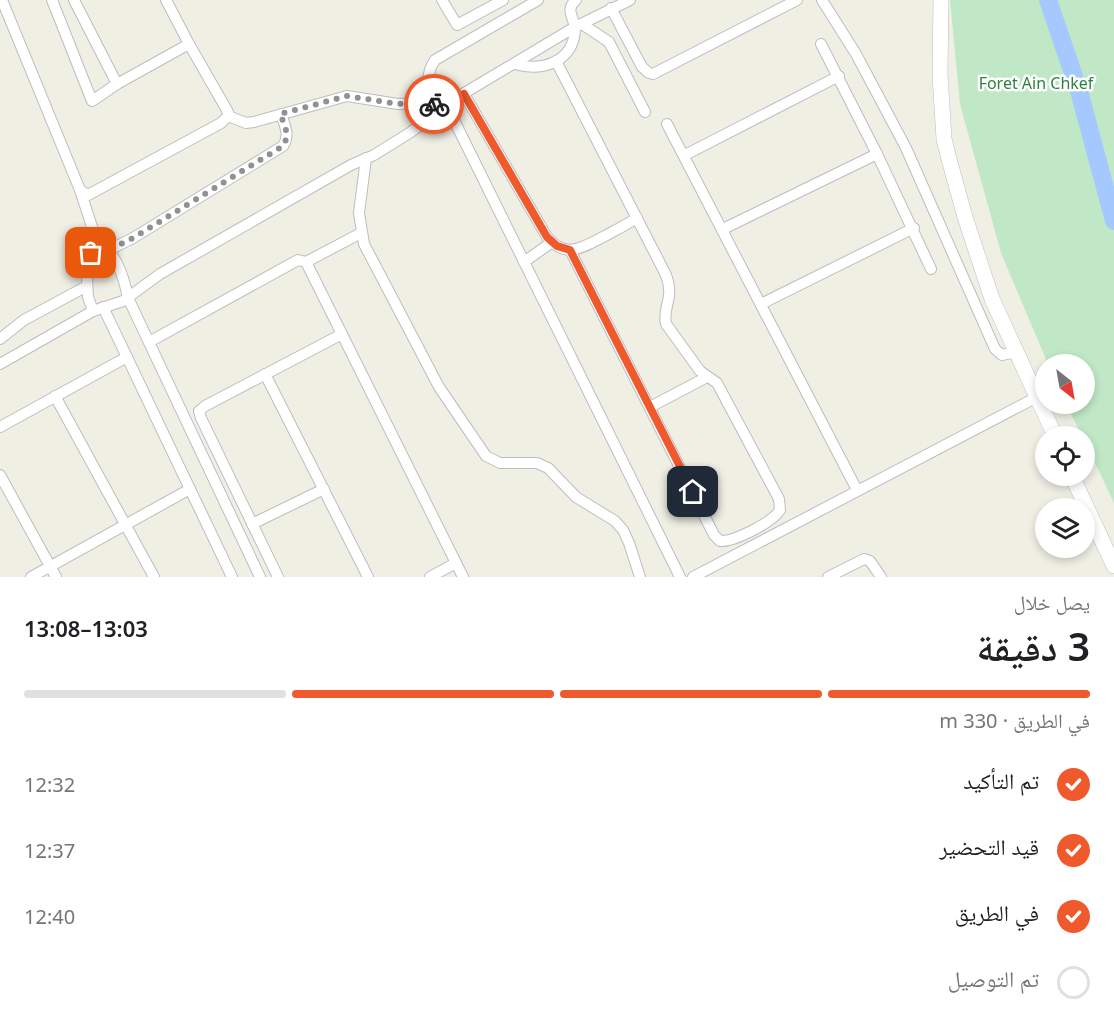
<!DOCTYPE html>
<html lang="ar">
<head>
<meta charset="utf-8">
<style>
	:root { --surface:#fff; --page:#f6f6f6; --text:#202124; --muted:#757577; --line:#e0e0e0; --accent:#ef592b }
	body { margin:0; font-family:"Noto Sans","Noto Naskh Arabic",sans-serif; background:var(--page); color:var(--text); direction:rtl; height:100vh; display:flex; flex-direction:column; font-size:22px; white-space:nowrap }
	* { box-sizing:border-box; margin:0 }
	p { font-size:20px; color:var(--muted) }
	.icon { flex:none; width:33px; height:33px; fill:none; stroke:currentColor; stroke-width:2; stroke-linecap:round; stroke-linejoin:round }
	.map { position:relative; height:577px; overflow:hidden; direction:ltr }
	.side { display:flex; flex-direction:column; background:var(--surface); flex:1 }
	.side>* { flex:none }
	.needle { width:39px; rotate:149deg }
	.tools { position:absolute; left:1035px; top:354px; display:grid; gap:12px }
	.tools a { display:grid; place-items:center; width:60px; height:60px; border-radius:50%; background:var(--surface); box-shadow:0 3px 9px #0003; font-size:30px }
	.pin { position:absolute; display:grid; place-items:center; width:51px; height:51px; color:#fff; margin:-26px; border-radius:12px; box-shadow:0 3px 9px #0006 }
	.courier { position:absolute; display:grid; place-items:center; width:60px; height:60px; margin:-30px; border:4px solid #ef592b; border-radius:50%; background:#fff; color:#222; box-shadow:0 2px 8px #0007 }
	.overview em { font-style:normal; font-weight:600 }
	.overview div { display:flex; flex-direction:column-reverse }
	.overview { display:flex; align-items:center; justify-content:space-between; height:102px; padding:0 24px }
	h1 { font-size:39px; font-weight:600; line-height:45px }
	.bar { display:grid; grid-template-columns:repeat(4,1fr); gap:9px 6px; align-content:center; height:72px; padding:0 24px }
	.bar i { height:8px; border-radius:4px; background:var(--line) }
	.bar .current { background:var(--accent) }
	.bar p { grid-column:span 4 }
	ol { padding:0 24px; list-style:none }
	li { display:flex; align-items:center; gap:18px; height:66px }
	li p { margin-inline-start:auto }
	li .icon { padding:6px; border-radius:50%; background:var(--accent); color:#fff; stroke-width:4 }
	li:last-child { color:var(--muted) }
	li i { width:33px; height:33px; border:3px solid var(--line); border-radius:50% }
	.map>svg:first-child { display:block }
	.green { fill:#c0e8c6 }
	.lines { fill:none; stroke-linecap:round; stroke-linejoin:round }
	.river { stroke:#a5c9ff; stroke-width:18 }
	.street-casing { stroke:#bcbdc4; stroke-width:12 }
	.secondary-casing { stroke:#bdbfc6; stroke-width:16 }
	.street { stroke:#fff; stroke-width:10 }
	.secondary { stroke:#fff; stroke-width:15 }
	.done { stroke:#8f9192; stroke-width:6; stroke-dasharray:0 10.8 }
	.route { stroke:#ef592b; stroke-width:8 }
	.labels { text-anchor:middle; stroke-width:5; stroke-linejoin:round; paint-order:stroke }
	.park-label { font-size:16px; fill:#308141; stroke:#fff }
</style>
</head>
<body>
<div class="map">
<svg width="1114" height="577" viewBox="0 0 1114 577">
	<rect width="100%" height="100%" fill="#efefe4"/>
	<polygon class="green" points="950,0 1114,0 1114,503 1085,442 1084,436 1082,436 1066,404 1084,404 1084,364 1048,364 1001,253 960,104"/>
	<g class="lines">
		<polyline class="river" points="1048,0 1079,91 1114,221"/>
		<g class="street-casing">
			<g id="street">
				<polyline points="2,0 80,190 88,195 221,123 228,116 228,112 189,44 166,0"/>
				<polyline points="52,0 92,101 117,84 189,44"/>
				<polyline points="74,0 117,84"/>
				<polyline points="442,0 457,25 503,0"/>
				<polyline points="822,0 856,54 906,148 995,349 1002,355 1016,352"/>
				<polyline points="611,8 642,67 649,73 653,74 797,0"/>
				<polyline points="582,24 609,42 645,112"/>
				<polyline points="821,44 877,154 931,269"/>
				<path d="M 556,61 L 666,275 C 675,299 662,306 666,324 L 700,371 L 717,383 L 779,499 L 780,510 C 773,522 734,542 720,541 L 714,535 L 570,250"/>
				<path d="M 515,64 C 542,72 573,62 575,30 C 575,18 564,10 576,0"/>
				<path d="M 464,94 L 547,237 C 565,259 582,248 603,237 C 614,231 626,225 637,218"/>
				<polyline points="446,104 680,577"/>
				<path d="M 436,108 C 428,92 424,75 435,60 L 538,0"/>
				<polyline points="228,116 246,123 254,122 347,96 398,104 433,102"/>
				<polyline points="667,124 857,490"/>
				<polyline points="685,155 839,76"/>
				<polyline points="366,158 359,213 364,244 439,387 486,456 500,463 537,463 548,468 576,497 615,521 623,530 629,543 640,577"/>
				<polyline points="80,190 95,236 87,277 88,297 93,311"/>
				<polyline points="723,229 877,154"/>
				<path d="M 95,236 C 115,253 123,272 128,298 L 260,577"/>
				<path d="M 91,253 L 115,247 L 133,238 L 283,146 C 290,135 285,126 281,114"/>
				<polyline points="306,262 361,233"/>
				<polyline points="524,262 552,242"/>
				<polyline points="761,304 914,228"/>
				<polyline points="103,307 232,577"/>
				<polyline points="0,339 24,320 87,286"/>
				<polyline points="149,342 298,260 306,262 463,577"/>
				<polyline points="0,364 93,311 123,301 160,274 351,165 374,155 411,132 446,104 575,27 630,0"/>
				<polyline points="265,374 368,577"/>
				<polyline points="55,396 154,577"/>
				<polyline points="650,407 707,377"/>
				<polyline points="0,427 127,357"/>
				<polyline points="0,475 56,577"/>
				<polyline points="252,524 324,489"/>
				<polyline points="31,577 190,489"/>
				<polyline points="278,577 201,418 199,411 205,406 342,334"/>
				<polyline points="430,577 456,563"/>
				<polyline points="693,577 1037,397"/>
				<polyline points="828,577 864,559 870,561 881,577"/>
			</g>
		</g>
		<g class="secondary-casing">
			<g id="secondary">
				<polyline points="941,0 940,75 944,139 949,159 965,217 992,299 1055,436"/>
				<polyline points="1072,476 1114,566"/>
			</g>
		</g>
		<use href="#street" class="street"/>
		<use href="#secondary" class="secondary"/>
	</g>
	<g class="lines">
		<path class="done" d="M 91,253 L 115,247 L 133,238 L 283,146 C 290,135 285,126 280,114 L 347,96 L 398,104 L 433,102 L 434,104"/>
		<polyline class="route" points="434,104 437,111 464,94 547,237 557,246 570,250 693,492"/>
	</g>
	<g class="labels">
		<g class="park-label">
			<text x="1036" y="89">Foret Ain Chkef</text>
		</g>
	</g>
</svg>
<div class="tools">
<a><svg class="needle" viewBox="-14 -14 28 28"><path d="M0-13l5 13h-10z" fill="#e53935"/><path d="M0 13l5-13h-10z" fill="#757577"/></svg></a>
<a><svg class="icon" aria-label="locate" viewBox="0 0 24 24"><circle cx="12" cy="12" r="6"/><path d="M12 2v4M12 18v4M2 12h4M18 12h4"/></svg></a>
<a><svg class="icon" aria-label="layers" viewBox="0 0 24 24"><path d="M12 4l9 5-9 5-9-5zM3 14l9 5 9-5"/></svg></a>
</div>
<div class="pin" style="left:91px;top:253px;background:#ea580c"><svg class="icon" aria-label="bag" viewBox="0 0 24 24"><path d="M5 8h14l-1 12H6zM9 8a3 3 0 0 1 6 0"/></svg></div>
<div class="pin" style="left:693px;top:492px;background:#1f2937"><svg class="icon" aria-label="home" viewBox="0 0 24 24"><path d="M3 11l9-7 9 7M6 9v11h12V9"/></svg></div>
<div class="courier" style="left:434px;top:104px"><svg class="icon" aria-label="bike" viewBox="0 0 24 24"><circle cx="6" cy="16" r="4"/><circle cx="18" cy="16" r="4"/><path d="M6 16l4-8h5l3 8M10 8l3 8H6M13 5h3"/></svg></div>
</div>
<section class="side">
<div class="overview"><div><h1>3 دقيقة</h1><p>يصل خلال</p></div><em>13:03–13:08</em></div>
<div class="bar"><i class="current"></i><i class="current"></i><i class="current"></i><i></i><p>في الطريق · 330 m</p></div>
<ol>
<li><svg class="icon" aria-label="check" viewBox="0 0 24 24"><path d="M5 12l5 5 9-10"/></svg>تم التأكيد<p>12:32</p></li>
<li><svg class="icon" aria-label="check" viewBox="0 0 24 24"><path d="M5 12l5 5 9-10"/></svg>قيد التحضير<p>12:37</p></li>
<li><svg class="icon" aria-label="check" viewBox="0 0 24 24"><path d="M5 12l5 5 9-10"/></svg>في الطريق<p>12:40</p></li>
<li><i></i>تم التوصيل</li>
</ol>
</section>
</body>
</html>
